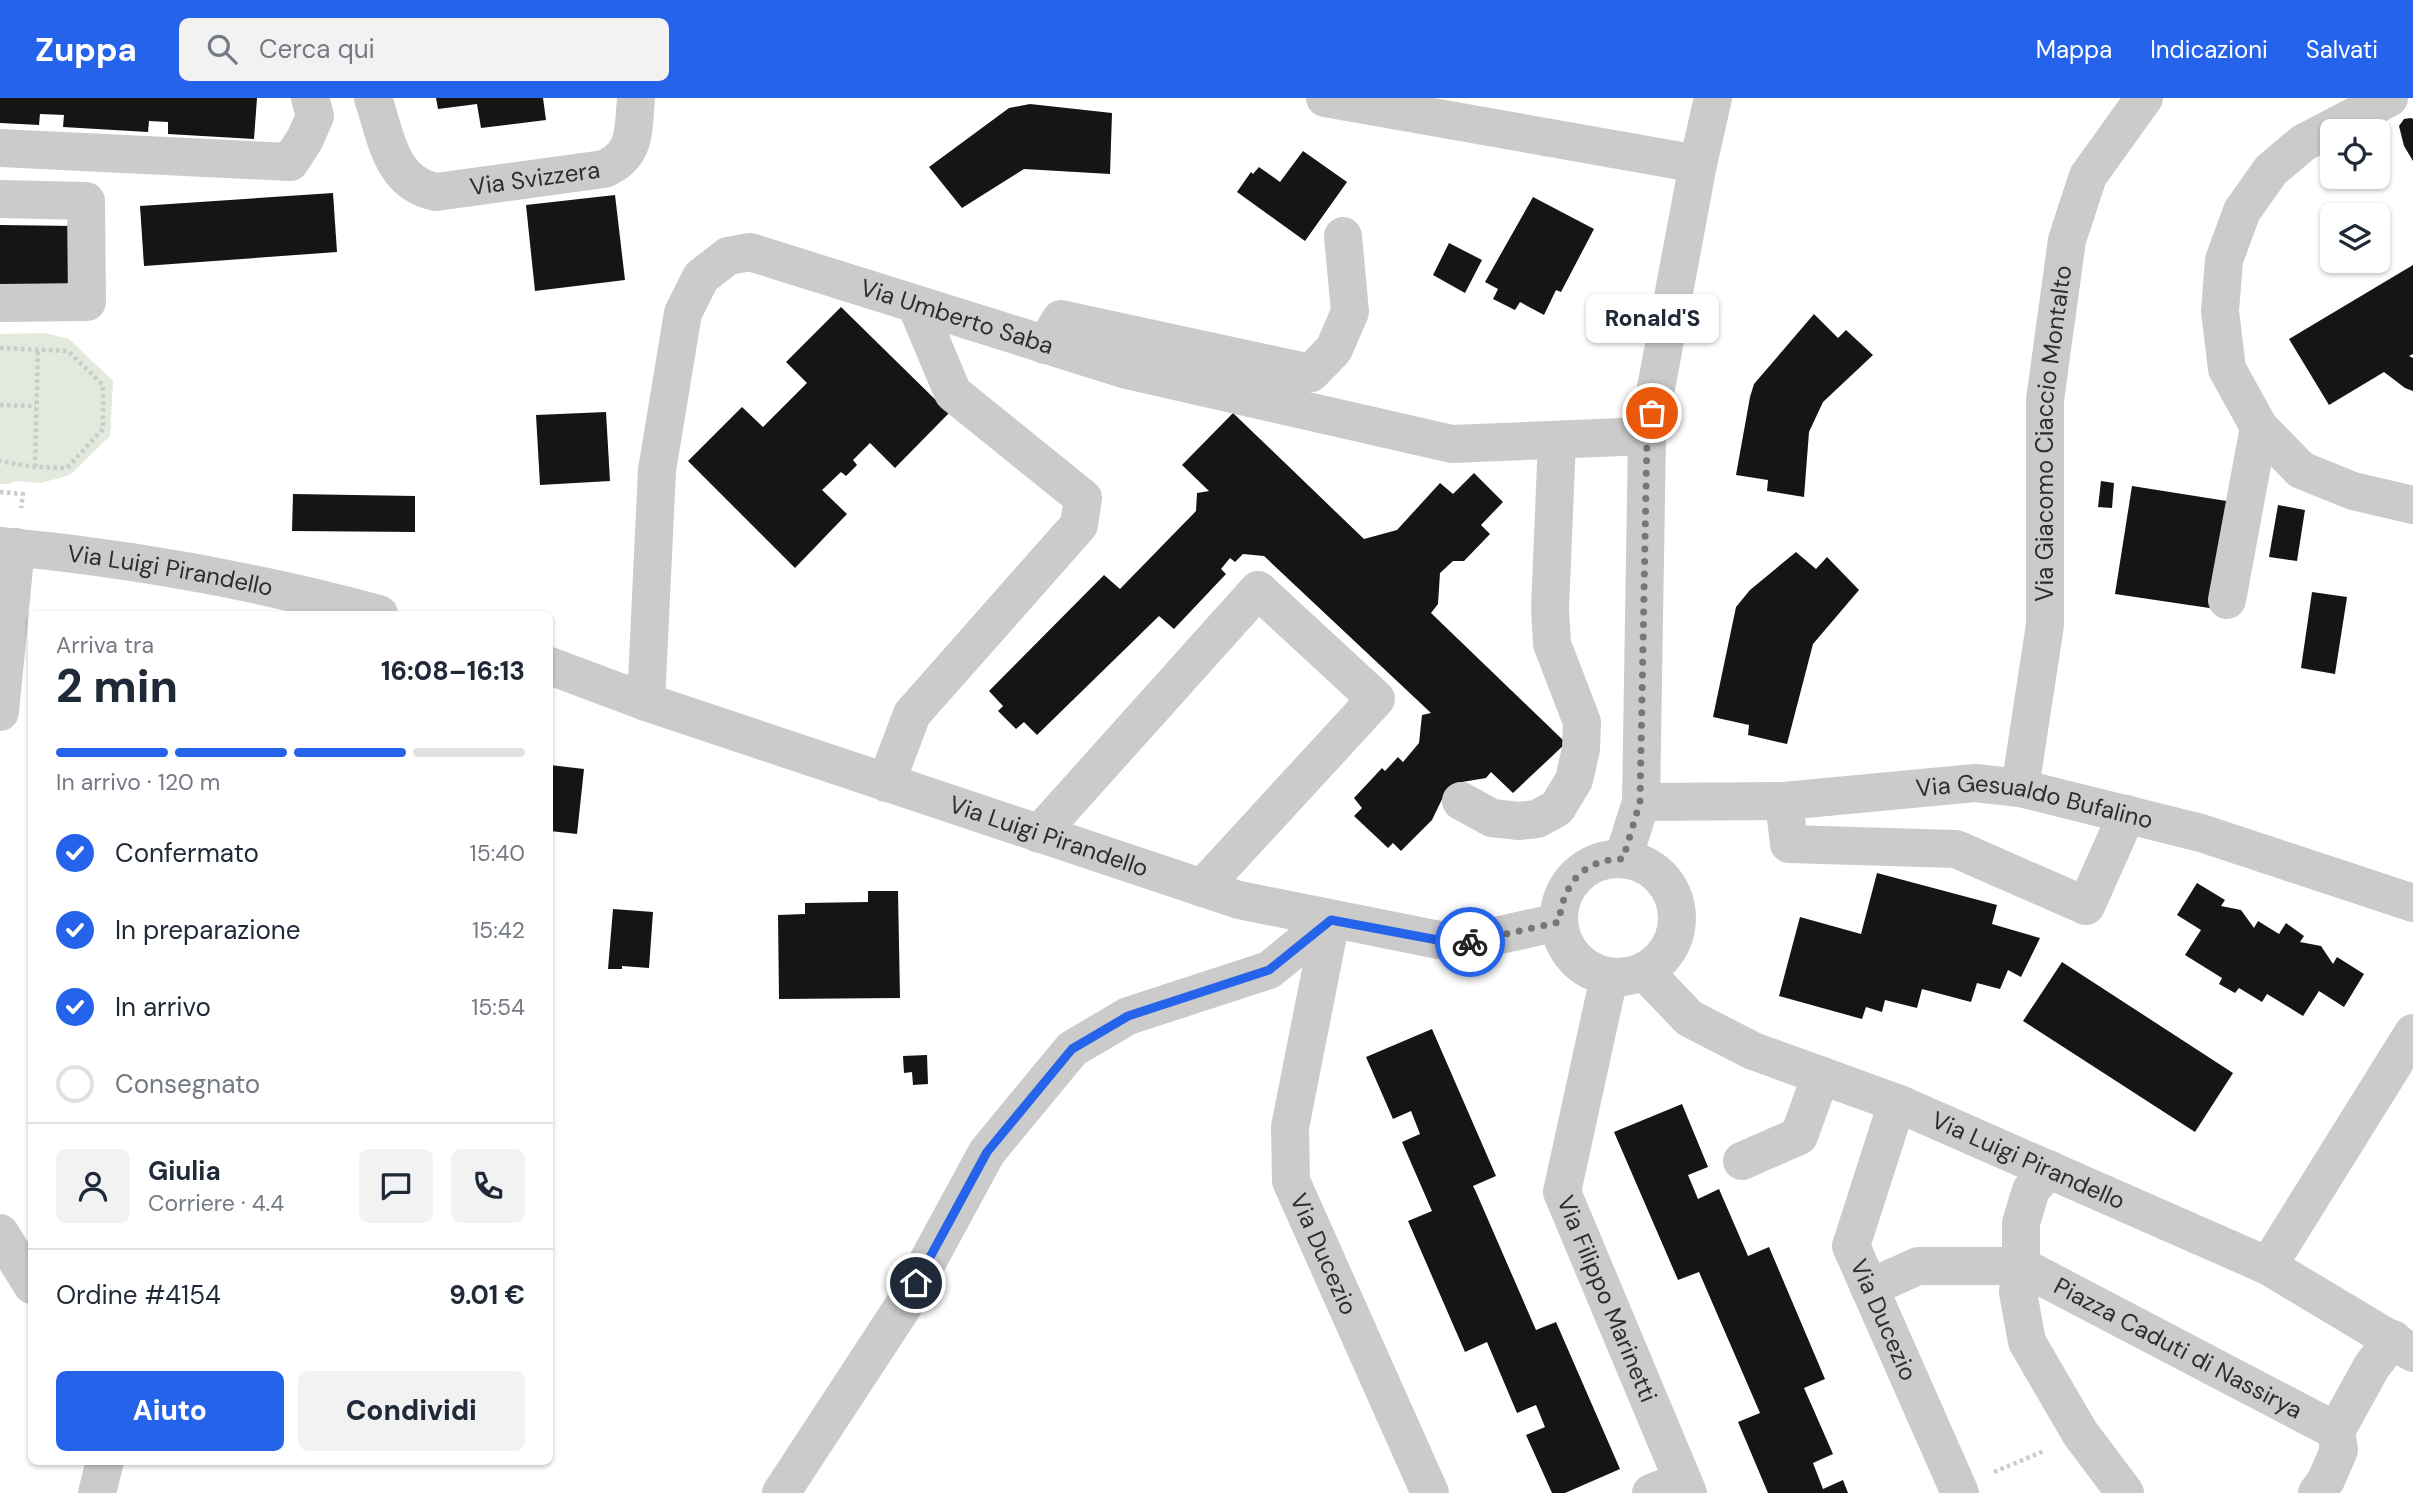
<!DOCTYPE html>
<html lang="it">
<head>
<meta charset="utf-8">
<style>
	:root { --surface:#fff; --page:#f2f2f3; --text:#1f2937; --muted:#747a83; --line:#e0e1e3; --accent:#2563eb }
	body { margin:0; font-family:"DM Sans",sans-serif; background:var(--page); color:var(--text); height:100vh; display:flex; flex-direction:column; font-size:26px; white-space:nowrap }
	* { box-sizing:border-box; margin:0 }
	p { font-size:23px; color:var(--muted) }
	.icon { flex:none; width:38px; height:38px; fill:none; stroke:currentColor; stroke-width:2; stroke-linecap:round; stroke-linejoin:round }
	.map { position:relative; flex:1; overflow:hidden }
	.details { position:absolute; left:28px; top:513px; width:525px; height:854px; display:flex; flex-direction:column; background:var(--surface); border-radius:10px; box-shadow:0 2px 5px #0004 }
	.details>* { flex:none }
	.fabs { position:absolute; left:2320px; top:21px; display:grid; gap:14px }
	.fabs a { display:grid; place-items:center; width:70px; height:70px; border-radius:10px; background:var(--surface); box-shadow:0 2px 5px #0004; font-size:35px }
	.pin { position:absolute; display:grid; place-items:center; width:60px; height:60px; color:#fff; margin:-30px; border:4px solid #fff; border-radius:50%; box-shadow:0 2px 7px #0007 }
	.courier { position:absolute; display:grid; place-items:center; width:70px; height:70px; margin:-35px; border:5px solid #2563eb; border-radius:50%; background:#fff; color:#222; box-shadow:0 2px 9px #0007 }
	.bubble { position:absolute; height:49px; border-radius:10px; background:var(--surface); box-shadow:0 2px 5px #0004; font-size:23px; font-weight:800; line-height:49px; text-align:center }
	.overview em { font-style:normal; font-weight:800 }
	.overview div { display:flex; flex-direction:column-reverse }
	.overview { display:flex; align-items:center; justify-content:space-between; height:119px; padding:0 28px }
	h1 { font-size:46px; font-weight:800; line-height:52px }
	.bar { display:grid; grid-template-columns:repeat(4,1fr); gap:10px 7px; align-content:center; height:84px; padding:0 28px }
	.bar i { height:9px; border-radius:5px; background:var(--line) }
	.bar .current { background:var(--accent) }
	.bar p { grid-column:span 4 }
	.line { display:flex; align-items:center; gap:18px; padding:0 28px; border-top:2px solid var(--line) }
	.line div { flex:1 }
	.round { display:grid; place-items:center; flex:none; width:74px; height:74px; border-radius:10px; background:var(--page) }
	ol { padding:0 28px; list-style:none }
	li { display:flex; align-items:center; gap:21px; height:77px }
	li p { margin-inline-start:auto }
	li .icon { padding:7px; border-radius:50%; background:var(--accent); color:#fff; stroke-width:4 }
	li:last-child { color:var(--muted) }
	li i { width:38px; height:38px; border:4px solid var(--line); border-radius:50% }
	.cta { display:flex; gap:14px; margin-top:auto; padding:14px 28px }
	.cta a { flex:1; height:80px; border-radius:10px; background:var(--accent); color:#fff; font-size:28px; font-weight:800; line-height:80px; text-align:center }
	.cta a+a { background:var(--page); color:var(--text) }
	header { display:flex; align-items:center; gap:42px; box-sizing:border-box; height:98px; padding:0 35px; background:var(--accent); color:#fff }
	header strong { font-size:33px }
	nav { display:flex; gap:38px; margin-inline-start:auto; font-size:24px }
	.search { width:490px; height:63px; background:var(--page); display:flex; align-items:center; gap:18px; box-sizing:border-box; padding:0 24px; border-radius:10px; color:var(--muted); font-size:26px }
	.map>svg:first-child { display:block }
	.green { fill:#e3eadd }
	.building { fill:#151515 }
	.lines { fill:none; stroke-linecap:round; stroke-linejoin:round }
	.path { stroke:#cbcbcb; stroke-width:4.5; stroke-dasharray:3.5 3.5; stroke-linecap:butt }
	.minor { stroke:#cbcbcb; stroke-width:38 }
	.done { stroke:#777; stroke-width:7; stroke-dasharray:0 12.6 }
	.route { stroke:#2563eb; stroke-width:9 }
	.labels { text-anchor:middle; stroke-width:7; stroke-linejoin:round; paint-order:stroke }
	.street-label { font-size:24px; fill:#2e2e2e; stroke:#fff }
</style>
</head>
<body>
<header>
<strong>Zuppa</strong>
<div class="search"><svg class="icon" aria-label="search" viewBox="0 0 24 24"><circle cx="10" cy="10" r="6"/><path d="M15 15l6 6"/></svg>Cerca qui</div>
<nav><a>Mappa</a><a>Indicazioni</a><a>Salvati</a></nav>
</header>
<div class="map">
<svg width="2413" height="1395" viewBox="0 0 2413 1395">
	<rect width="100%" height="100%" fill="#fff"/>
	<polygon class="green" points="45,235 69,241 113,283 110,338 70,377 41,385 15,383 9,386 0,386 0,236"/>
	<g class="building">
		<polygon points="0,0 257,0 254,41 168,36 168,24 149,23 148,34 63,29 64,17 40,16 39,27 0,25"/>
		<polygon points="436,0 543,0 546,22 481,30 477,6 438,11"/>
		<polygon points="1030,6 1112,15 1110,76 1024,71 962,110 929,69 1009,10"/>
		<polygon points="2411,20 2413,21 2413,63 2404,48 2399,28 2404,21"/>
		<polygon points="1303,53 1347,84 1305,143 1237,94 1251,74 1253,76 1259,69 1280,84"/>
		<polygon points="333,95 337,154 144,168 140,108"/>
		<polygon points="615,97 625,182 535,193 526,107"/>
		<polygon points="1533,99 1594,131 1561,194 1556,192 1544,217 1520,204 1515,212 1493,201 1498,191 1485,184"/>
		<polygon points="0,127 75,128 75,192 0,192"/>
		<polygon points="1449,145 1482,162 1465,195 1433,177"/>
		<polygon points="2413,167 2413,256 2409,258 2413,260 2413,293 2405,290 2384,274 2329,307 2289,241"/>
		<polygon points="841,209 949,315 895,370 870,345 853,362 857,367 846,378 841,374 822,392 847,416 795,470 688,363 742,309 763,329 807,285 786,264"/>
		<polygon points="1814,216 1838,240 1846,232 1873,257 1823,304 1809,334 1804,399 1767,393 1768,382 1736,377 1750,299 1754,286"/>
		<polygon points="606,314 610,383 540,387 536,317"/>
		<polygon points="1233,315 1364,441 1397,432 1440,385 1453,396 1474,375 1503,404 1481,427 1490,436 1464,463 1453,463 1440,475 1438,506 1431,515 1566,645 1513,695 1491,674 1486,680 1456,685 1445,695 1432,722 1401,753 1393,745 1388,750 1354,718 1362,710 1354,700 1382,670 1385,673 1398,659 1403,664 1419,645 1422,617 1431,615 1264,458 1243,456 1235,464 1230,460 1221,471 1226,476 1174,531 1159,518 1037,637 1024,624 1016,631 998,613 1003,608 989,593 1104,477 1120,491 1196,413 1197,395 1209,393 1182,367"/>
		<polygon points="2101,383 2114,385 2112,410 2098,409"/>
		<polygon points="2132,388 2233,404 2216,511 2115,496"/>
		<polygon points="293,396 415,398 415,434 292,433"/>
		<polygon points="2278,407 2305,412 2297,463 2269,459"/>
		<polygon points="1796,454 1816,471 1827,459 1859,492 1813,546 1787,646 1748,637 1749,627 1713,619 1736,509 1750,492"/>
		<polygon points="2312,494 2347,499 2335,576 2301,570"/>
		<polygon points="550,667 584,671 577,736 550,733"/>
		<polygon points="1877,775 1997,807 1992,826 2040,840 2021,879 2008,872 2000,891 1977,885 1971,904 1922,891 1917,910 1885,902 1882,914 1866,909 1862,921 1779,898 1800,819 1861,836"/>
		<polygon points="2197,785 2225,802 2221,808 2241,812 2254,830 2258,823 2279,836 2286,825 2304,838 2300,844 2321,848 2333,866 2337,859 2364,876 2344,909 2319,893 2303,918 2267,896 2262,904 2239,890 2235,895 2219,886 2222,880 2185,857 2201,832 2177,817"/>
		<polygon points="868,793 898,793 900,900 779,901 778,817 805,816 805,805 868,804"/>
		<polygon points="613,811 653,814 649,870 622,868 622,871 608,871"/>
		<polygon points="2062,864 2233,975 2195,1034 2023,923"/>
		<polygon points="1432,931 1496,1078 1473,1088 1476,1094 1536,1232 1556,1224 1620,1371 1565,1395 1552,1395 1526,1337 1545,1329 1536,1307 1517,1315 1487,1244 1465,1254 1408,1123 1432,1113 1402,1044 1420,1036 1411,1013 1393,1021 1366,959"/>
		<polygon points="927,957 928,986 913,987 912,974 904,975 903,958"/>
		<polygon points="1682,1006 1708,1069 1688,1077 1698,1101 1719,1091 1748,1158 1769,1149 1825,1281 1804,1290 1833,1356 1813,1365 1823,1391 1843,1382 1848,1395 1768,1395 1738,1324 1760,1315 1699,1174 1678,1182 1614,1034"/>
	</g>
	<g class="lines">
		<g class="path">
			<polyline points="0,250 68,253 103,287 103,331 67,370 35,369 0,363"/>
			<polyline points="0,307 36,308"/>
			<polyline points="35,369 38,250"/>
			<polyline points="0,394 23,396 21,410"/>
			<polyline points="1994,1374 2044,1353"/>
		</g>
		<g class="minor">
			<path id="s1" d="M 373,0 C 386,38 390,85 436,94 L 604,71 C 637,57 633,32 636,0"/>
			<polyline points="1325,0 1698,66"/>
			<polyline points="2389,0 2303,45 2271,72 2242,113 2224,162 2220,213 2227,271 2259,329 2301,372 2353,393 2413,407"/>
			<polyline points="0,50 290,64 305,41 315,18 310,0"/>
			<polyline points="0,101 86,103 87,204 0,205"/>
			<polyline points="1045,247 1061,221 1311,275 1334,251 1350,214 1343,138"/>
			<path id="s2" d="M 0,448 C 128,460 256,483 379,516"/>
			<polyline points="2227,502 2259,329"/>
			<path id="s3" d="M 550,568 L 646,604 L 1239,802 L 1459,846 L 1559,824"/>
			<path id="s4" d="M 646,604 L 657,372 L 683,215 L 701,179 L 728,158 L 750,154 L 1127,272 L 1452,346 L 1647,338"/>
			<polyline points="0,614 16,449"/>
			<polyline points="886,685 912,616 1079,427 1083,400 953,295 916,207"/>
			<path id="s5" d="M 2020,690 L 2045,527 L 2045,302 L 2067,142 L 2088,78 L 2144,0"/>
			<polyline points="1461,703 1492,720 1519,723 1537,721 1557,710 1574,682 1581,651 1582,624 1552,546 1550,511 1557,342"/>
			<polyline points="1784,703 1789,746 1956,751 2086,808 2127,716"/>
			<path id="s6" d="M 1641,704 L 1784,703 L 1975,685 L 2020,690 L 2201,735 L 2413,805"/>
			<polyline points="1039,736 1258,492 1376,601 1202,790"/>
			<circle cx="1618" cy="820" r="59"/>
			<polyline points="1623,761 1641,704 1647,338 1698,66 1713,0"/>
			<path id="s7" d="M 1331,822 L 1290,1029 L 1291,1083 L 1430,1395"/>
			<path id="s8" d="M 1645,874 L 1689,920 L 1753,953 L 1897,1005 L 2268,1168 L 2413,1255"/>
			<path id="s9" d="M 1609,879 L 1562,1094 L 1688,1395"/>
			<path id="s10" d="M 1897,1005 L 1851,1148 L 1960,1395"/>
			<polyline points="1742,1063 1799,1038 1821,977"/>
			<polyline points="2049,1071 2031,1092 2021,1125 2021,1168 2018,1194 2027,1244 2080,1335 2125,1395"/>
			<polyline points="0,1135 32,1187"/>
			<polyline points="2268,1168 2413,935"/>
			<path id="s11" d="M 1869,1190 L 1918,1168 L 2021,1168 L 2336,1333"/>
			<polyline points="97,1395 105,1363"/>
			<polyline points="781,1395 904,1207 987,1054 1072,951 1128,918 1269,872 1331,822"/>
			<polyline points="1651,1395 1682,1383"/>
			<polyline points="2317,1395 2326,1382 2339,1352 2336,1333 2372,1268 2393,1241"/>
		</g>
	</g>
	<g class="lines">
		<path class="done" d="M 1470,844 L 1559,824 C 1563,786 1583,761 1623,761 L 1640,704 L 1647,338 L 1652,315"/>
		<polyline class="route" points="916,1185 987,1054 1072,951 1128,918 1269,872 1331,822 1459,846 1470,844"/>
	</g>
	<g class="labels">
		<g class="street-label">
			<text dy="8" stroke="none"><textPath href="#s1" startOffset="220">Via Svizzera</textPath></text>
			<text dy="8" stroke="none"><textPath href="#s4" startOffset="705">Via Umberto Saba</textPath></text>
			<text dy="8" stroke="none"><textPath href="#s5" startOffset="357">Via Giacomo Ciaccio Montalto</textPath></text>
			<text dy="8" stroke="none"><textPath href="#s2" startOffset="172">Via Luigi Pirandello</textPath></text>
			<text dy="8" stroke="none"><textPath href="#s6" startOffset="396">Via Gesualdo Bufalino</textPath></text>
			<text dy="8" stroke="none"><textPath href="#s3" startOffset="527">Via Luigi Pirandello</textPath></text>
			<text dy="8" stroke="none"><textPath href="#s8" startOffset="432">Via Luigi Pirandello</textPath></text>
			<text dy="8" stroke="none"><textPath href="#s7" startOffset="345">Via Ducezio</textPath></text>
			<text dy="8" stroke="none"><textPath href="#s9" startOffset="336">Via Filippo Marinetti</textPath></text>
			<text dy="8" stroke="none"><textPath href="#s10" startOffset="231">Via Ducezio</textPath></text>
			<text dy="8" stroke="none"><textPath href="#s11" startOffset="334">Piazza Caduti di Nassirya</textPath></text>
		</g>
	</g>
</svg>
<div class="fabs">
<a><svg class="icon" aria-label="locate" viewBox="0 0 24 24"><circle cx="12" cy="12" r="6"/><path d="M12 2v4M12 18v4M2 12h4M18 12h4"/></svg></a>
<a><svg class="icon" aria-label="layers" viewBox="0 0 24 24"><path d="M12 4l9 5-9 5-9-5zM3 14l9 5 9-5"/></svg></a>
</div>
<div class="pin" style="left:1652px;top:315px;background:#ea580c"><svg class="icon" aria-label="bag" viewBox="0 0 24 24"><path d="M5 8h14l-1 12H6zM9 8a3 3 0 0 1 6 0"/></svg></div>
<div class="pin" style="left:916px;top:1185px;background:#1f2937"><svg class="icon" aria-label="home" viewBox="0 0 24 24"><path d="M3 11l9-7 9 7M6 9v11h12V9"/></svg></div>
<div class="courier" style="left:1470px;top:844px"><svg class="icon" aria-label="bike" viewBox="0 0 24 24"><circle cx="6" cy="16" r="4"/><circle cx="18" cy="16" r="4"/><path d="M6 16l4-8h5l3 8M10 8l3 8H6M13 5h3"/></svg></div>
<div class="bubble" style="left:1586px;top:196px;width:133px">Ronald'S</div>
<section class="details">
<div class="overview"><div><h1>2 min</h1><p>Arriva tra</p></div><em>16:08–16:13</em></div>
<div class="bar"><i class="current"></i><i class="current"></i><i class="current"></i><i></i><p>In arrivo · 120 m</p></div>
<ol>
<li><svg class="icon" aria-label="check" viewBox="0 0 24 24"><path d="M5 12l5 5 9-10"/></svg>Confermato<p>15:40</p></li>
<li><svg class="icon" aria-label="check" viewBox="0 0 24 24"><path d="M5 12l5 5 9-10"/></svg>In preparazione<p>15:42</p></li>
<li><svg class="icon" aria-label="check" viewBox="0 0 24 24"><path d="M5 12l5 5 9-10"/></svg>In arrivo<p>15:54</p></li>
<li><i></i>Consegnato</li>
</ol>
<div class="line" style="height:126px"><a class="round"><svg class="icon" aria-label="person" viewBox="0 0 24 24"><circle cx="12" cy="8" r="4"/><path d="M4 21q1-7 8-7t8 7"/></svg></a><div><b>Giulia</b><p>Corriere · 4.4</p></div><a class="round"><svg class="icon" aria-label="chat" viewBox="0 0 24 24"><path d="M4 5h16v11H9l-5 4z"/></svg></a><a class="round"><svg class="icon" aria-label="phone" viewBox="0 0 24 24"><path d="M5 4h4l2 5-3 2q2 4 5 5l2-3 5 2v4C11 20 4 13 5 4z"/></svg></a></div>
<div class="line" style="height:91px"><div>Ordine #4154</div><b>9.01 €</b></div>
<div class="cta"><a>Aiuto</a><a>Condividi</a></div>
</section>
</div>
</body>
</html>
